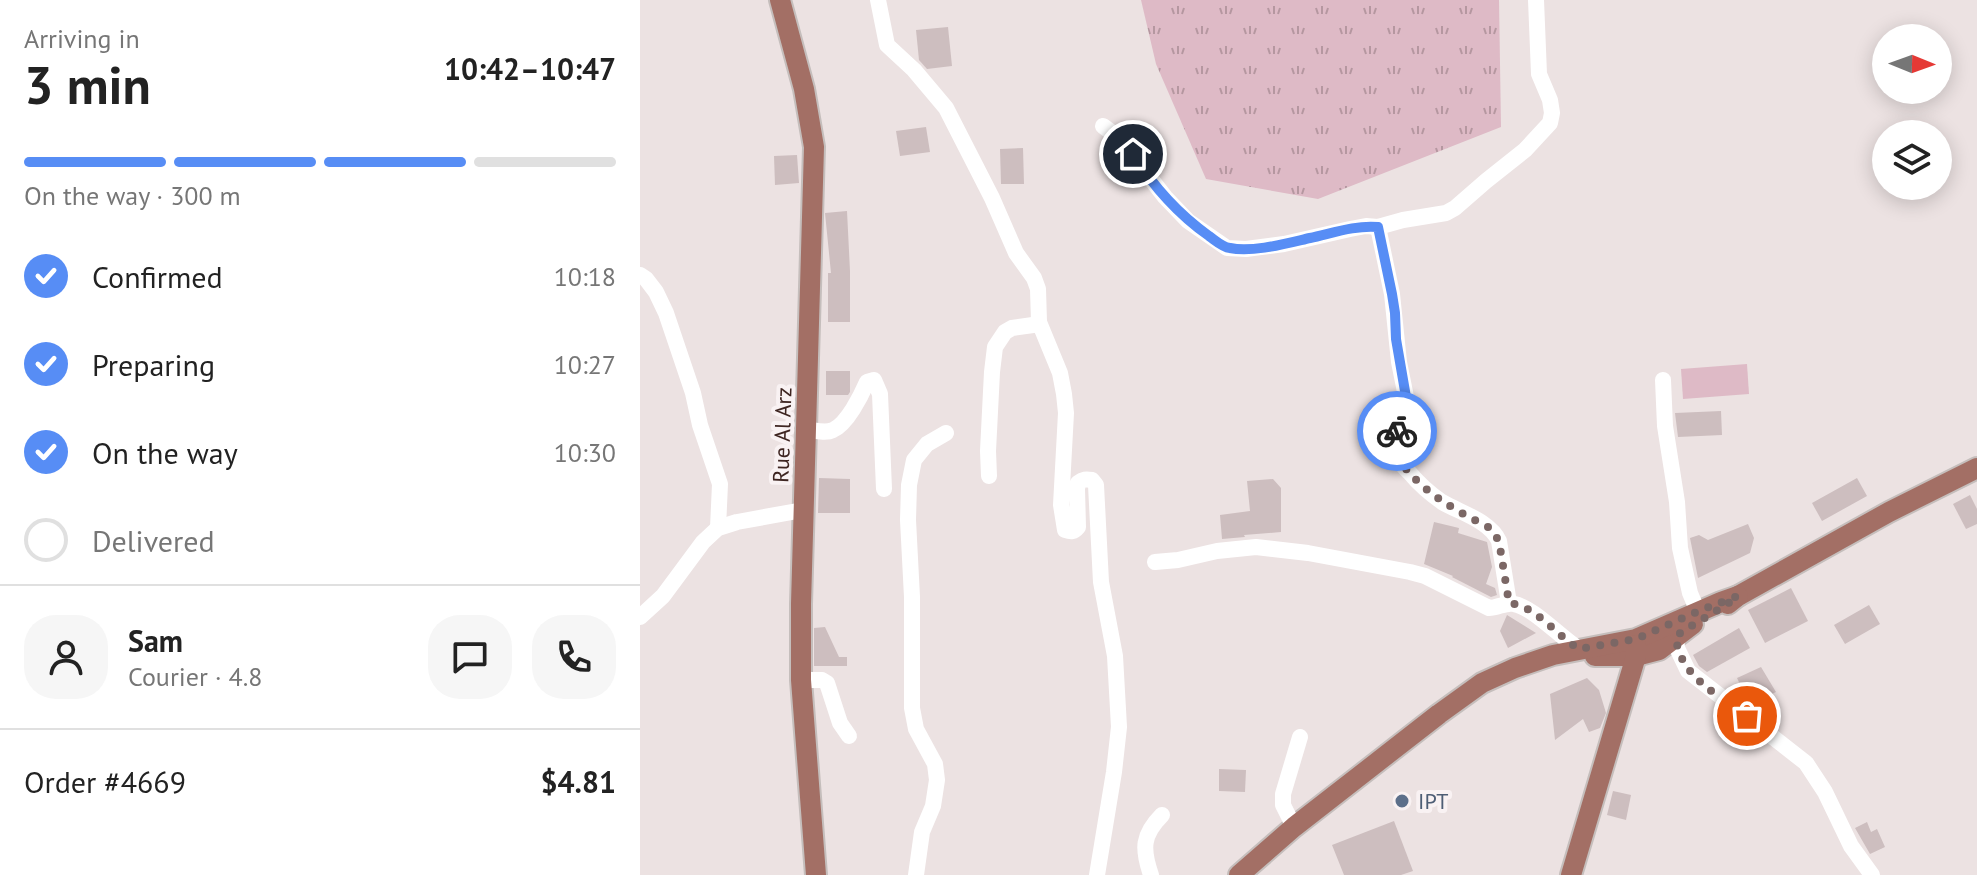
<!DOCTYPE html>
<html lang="en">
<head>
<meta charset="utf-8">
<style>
	:root { --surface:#fff; --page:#f6f6f6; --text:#222; --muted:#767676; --line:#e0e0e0; --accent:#578df5 }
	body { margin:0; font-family:"PT Sans",sans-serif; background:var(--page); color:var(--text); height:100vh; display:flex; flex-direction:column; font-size:30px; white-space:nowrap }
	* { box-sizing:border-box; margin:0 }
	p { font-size:26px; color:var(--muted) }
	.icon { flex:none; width:44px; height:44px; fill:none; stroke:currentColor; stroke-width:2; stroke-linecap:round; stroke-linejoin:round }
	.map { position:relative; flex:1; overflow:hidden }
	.panel { display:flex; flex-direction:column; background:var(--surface); width:640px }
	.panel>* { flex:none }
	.needle { width:52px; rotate:91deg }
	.tools { position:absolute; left:1232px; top:24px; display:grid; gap:16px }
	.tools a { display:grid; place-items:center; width:80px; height:80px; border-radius:50%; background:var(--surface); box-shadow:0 4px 20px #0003; font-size:40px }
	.pin { position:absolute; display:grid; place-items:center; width:68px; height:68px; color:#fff; margin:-34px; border:4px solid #fff; border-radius:50%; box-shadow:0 2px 8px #0007 }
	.courier { position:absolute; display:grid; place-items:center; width:80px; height:80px; margin:-40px; border:6px solid #578df5; border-radius:50%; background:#fff; color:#222; box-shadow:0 2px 10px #0007 }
	.summary em { font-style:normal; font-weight:800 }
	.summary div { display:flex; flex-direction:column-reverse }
	.summary { display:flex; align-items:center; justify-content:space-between; height:136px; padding:0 24px }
	h1 { font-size:52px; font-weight:800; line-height:60px }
	.bar { display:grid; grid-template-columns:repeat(4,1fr); gap:12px 8px; align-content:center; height:96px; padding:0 24px }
	.bar i { height:10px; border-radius:6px; background:var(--line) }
	.bar .selected { background:var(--accent) }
	.bar p { grid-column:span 4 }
	.line { display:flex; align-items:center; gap:20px; padding:0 24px; border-top:2px solid var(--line) }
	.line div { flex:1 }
	.round { display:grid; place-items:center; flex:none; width:84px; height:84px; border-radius:32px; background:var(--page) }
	ol { padding:0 24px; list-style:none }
	li { display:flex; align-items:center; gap:24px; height:88px }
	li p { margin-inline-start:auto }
	li .icon { padding:8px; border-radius:50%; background:var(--accent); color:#fff; stroke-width:4 }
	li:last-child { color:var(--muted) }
	li i { width:44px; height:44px; border:4px solid var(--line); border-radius:50% }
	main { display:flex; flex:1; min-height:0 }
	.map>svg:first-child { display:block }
	.grass { fill:url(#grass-tufts) }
	.garden { fill:#debac6 }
	.building { fill:#cdbebf }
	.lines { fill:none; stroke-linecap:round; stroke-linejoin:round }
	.major-casing { stroke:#c5bebc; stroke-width:24 }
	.minor { stroke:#fff; stroke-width:16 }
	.major { stroke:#a36f65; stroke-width:20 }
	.done { stroke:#7b6765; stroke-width:8; stroke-dasharray:0 14.4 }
	.route { stroke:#578df5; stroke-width:10 }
	.service-dot { fill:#5c6f8a; stroke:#f9f2f3; stroke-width:3 }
	.labels { text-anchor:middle; stroke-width:8; stroke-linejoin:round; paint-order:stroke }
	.street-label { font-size:22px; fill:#3e2521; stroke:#f9f2f3 }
	.service-label { font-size:22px; fill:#4e5e75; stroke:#f9f2f3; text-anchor:start }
</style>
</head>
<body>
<main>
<section class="panel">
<div class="summary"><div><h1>3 min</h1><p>Arriving in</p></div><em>10:42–10:47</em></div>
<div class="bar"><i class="selected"></i><i class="selected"></i><i class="selected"></i><i></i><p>On the way · 300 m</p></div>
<ol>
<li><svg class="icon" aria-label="check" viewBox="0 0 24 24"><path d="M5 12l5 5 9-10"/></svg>Confirmed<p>10:18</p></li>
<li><svg class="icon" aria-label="check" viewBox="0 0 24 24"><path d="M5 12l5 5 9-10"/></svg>Preparing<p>10:27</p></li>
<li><svg class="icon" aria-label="check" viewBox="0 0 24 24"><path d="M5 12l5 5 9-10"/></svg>On the way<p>10:30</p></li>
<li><i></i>Delivered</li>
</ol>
<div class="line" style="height:144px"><a class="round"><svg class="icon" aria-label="person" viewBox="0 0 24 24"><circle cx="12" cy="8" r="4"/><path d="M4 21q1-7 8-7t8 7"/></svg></a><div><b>Sam</b><p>Courier · 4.8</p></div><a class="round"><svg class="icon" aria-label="chat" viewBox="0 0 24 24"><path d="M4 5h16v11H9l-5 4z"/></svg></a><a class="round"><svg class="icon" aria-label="phone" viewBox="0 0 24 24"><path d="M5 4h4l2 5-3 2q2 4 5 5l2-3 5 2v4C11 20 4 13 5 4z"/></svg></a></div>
<div class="line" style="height:104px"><div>Order #4669</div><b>$4.81</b></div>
</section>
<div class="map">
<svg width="1337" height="875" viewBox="0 0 1337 875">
	<defs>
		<pattern id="grass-tufts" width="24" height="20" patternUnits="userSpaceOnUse" patternTransform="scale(2)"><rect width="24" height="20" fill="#debac6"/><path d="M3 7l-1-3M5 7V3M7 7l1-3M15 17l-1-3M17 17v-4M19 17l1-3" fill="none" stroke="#b597a0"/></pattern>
	</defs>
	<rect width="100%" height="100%" fill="#ece2e2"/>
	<polygon class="grass" points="501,0 859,0 861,127 678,199 566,179 516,64"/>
	<polygon class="garden" points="1107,364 1109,394 1043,399 1041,369"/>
	<g class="building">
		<polygon points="308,27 312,66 287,69 279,60 276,30"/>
		<polygon points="286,127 290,152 260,156 256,131"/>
		<polygon points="383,148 384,184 361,184 360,149"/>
		<polygon points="157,155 159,183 135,185 134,156"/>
		<polygon points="207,211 210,271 210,322 188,322 188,273 191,273 185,213"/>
		<polygon points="186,371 210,371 210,392 208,395 186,395"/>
		<polygon points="1081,411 1082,435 1038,437 1035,413"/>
		<polygon points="179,478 210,479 210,513 178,513"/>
		<polygon points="1217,478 1227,496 1182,521 1172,503"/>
		<polygon points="633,479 641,488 641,532 604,535 605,537 582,539 580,515 610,511 607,481"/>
		<polygon points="1330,495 1337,509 1337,524 1326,529 1313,504"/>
		<polygon points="794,522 819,528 818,533 847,542 852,567 846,584 855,588 857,595 851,597 812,577 813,576 784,564"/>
		<polygon points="1108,524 1114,538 1110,553 1058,578 1050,538 1059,535 1068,540"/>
		<polygon points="1151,588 1168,621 1125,643 1108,610"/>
		<polygon points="1229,605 1240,624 1205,644 1194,625"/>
		<polygon points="867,615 896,633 868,648 860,631"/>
		<polygon points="185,627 199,657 207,657 207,666 174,666 174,628"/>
		<polygon points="1099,628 1110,648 1067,672 1059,666 1053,655"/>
		<polygon points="1121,667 1136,692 1110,705 1097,678"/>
		<polygon points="947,678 959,690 966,713 960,728 949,732 943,719 915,740 910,694"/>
		<polygon points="579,769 606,770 605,792 579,791"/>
		<polygon points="973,791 991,795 986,820 967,815"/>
		<polygon points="754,821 773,871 761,875 704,875 692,845"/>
		<polygon points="1227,822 1231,832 1237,829 1245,847 1230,854 1215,828"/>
	</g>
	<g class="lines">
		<g class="major-casing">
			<g id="major">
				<polyline points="140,0 164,89 174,147 161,604 161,680 176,875"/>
				<polyline points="1088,604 1098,596 1249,512 1337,468"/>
				<polyline points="955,656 996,656 1019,650 1053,624"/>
				<polyline points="599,875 654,827 799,714 842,683 875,668 913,655 996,639 1081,602 1098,596"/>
				<polyline points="931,875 996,656 996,645"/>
			</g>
		</g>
		<g class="minor">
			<path d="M 238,0 L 247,45 L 274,70 L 306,108 L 352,198 L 376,253 L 394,278 L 398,289 L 399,322 L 420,373 L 424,394 L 426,413 L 421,505 L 425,530 C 431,532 434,532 438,527 L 437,489 L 438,483 C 443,479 446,479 452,480 L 456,485 L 461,582 L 475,656 L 479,727 L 474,772 L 457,875"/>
			<polyline points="463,126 479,138 525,197 548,221 587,248 606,249 644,244 710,229 726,226 738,227 763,220 806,213 815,208 846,181 885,150 910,123 912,113 910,100 899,74 896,0"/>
			<path d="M 738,227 L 752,294 L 759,362 L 766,397 L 753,445 C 754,457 761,464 769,472 C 779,484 789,493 802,502 C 821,513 850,521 859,541 L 869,603"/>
			<polyline points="0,275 6,279 16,292 26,313 53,393 60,425 80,484 78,528"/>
			<polyline points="1023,380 1025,426 1037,502 1040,548 1050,593 1058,612"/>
			<path d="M 166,429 C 174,430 185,434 193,430 C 207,424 221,396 227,382 L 234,380 L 240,394 L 244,489"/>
			<polyline points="349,476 348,451 352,372 355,347 365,332 372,328 393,325 399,322"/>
			<path d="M 515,562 L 538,560 L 577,551 L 616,547 L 668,553 L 770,572 L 785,576 L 849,608 C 858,608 866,602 874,604 C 893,607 921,638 939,649"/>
			<polyline points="0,617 23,596 63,542 78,528 97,522 163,510"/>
			<polyline points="1036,636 1037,648 1048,671 1166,763 1185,792 1211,846 1232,875"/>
			<polyline points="161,680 182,680 187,683 200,723 209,736"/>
			<polyline points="654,827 643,805 643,794 660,737"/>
			<polyline points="276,875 282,832 293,806 297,780 295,764 276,729 272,708 272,597 268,520 269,485 274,460 287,444 306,433"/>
			<path d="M 511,875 C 502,849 502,835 522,815"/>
		</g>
		<use href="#major" class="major"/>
	</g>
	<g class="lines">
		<path class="done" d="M 757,431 C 755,437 752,443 753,449 C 754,458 762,464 767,470 C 790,497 819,512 850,528 L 859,541 L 869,603 C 896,606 916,635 939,649 L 996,639 L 1061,610 L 1098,596 C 1079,611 1056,622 1036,636 C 1038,675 1078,695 1107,716"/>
		<path class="route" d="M 493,154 C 513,186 538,214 569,236 C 575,240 582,247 590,248 C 612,253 648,243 670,238 C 693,233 715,225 738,227 L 752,294 L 755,313 L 756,339 L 766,397 L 757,431"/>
	</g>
	<circle class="service-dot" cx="762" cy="801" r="8"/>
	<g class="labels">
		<g class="street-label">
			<text transform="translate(142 435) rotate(-88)" y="8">Rue Al Arz</text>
		</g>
		<g class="service-label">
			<text x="778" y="809">IPT</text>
		</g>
	</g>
</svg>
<div class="tools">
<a><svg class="needle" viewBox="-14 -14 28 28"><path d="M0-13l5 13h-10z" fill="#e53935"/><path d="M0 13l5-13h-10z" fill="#767676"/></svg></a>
<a><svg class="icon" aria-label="layers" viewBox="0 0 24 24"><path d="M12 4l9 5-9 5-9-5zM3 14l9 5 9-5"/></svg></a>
</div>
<div class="pin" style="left:1107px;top:716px;background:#ea580c"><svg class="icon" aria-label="bag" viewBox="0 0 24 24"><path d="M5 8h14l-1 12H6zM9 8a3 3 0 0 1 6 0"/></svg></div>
<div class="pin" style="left:493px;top:154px;background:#1f2937"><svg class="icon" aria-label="home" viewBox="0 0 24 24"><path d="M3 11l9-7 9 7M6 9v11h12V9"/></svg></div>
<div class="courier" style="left:757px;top:431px"><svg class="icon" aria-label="bike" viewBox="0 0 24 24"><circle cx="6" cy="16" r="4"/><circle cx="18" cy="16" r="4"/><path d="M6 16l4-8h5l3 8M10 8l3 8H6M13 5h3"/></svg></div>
</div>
</main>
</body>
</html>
